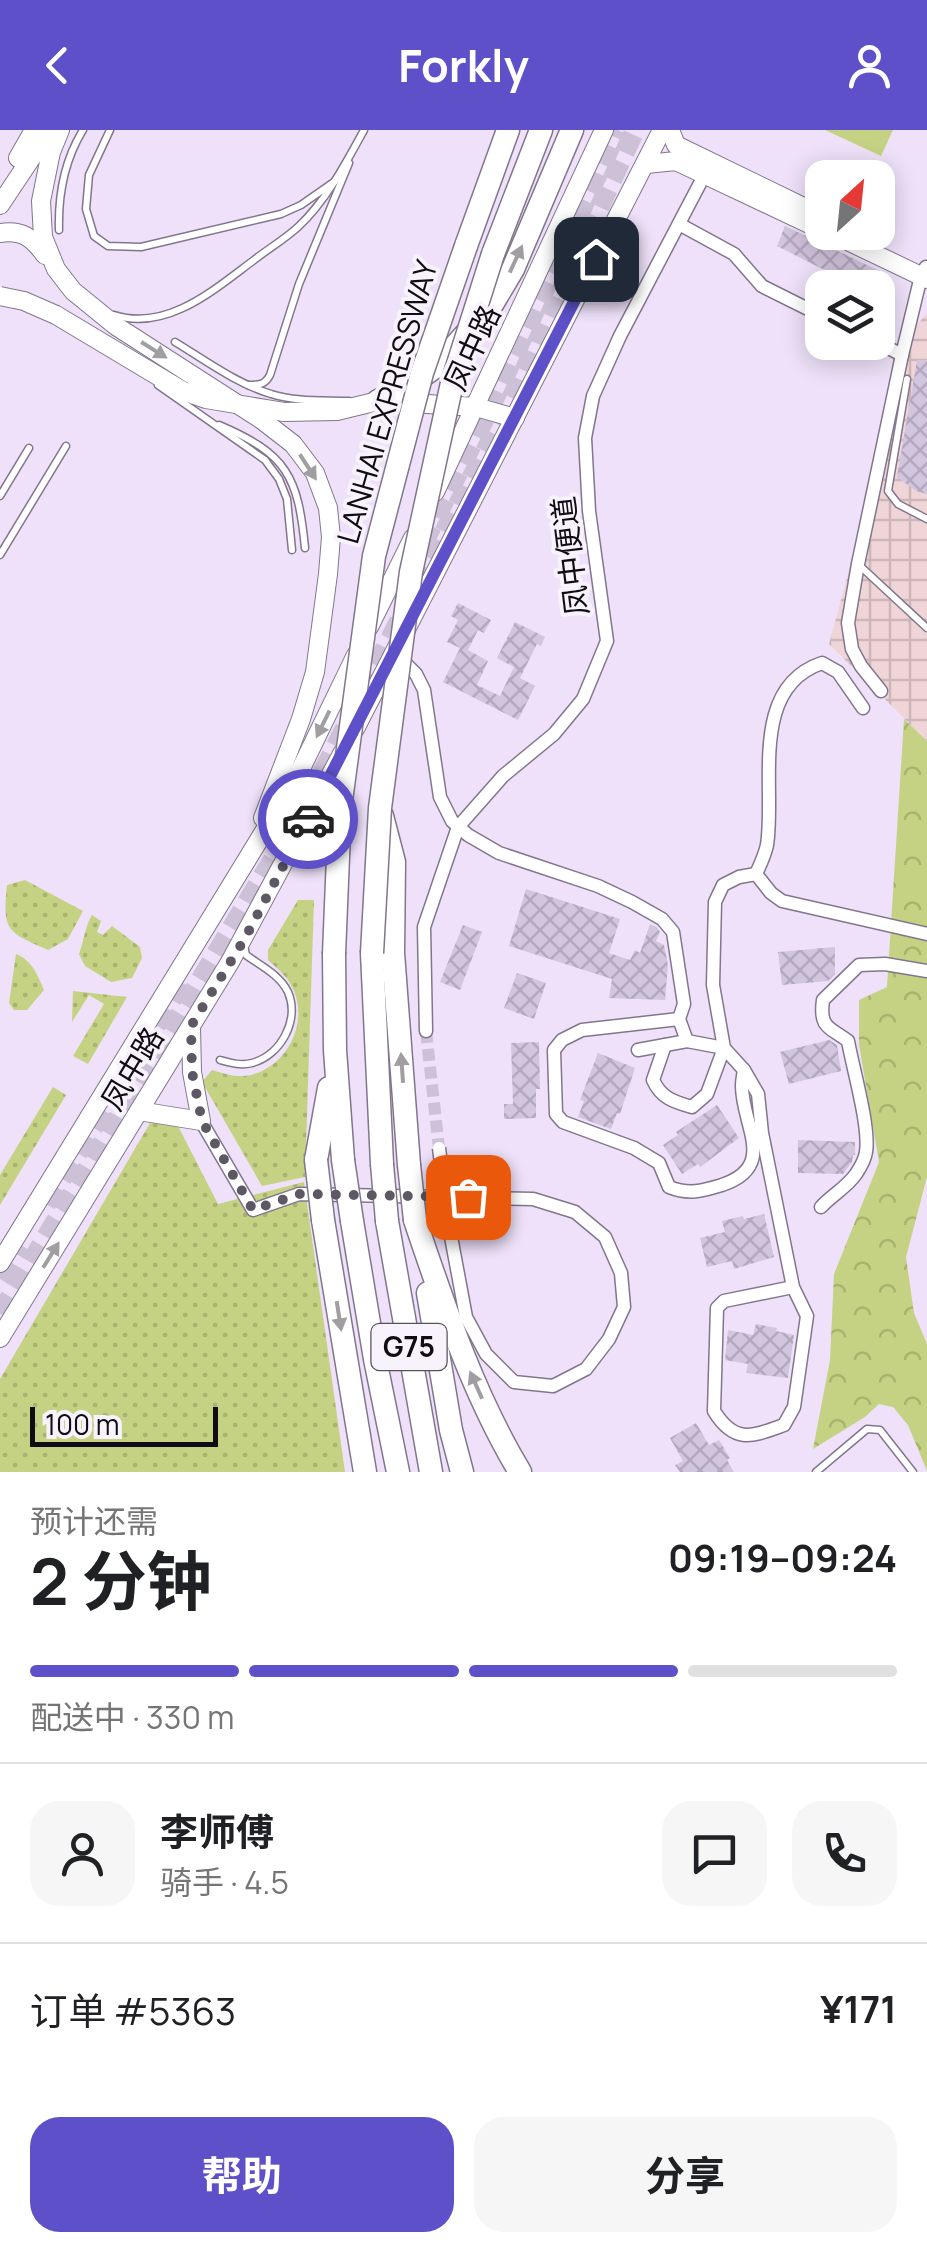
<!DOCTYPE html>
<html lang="zh">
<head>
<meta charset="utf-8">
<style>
	:root { --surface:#fff; --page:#f6f6f6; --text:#202124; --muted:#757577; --line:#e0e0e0; --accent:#5d50c8 }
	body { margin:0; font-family:Manrope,"Noto Sans SC",sans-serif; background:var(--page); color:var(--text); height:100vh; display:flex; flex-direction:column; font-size:38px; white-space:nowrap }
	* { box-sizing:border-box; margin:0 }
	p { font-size:32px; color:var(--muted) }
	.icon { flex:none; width:55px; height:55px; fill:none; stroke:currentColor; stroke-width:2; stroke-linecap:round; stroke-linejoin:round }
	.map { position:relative; height:1342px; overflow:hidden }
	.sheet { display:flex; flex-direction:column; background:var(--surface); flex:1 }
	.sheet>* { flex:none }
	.needle { width:65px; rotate:27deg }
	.controls { position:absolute; left:805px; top:30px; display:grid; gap:20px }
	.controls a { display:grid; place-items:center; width:90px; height:90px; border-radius:20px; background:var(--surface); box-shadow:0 5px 25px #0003; font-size:50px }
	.scale { position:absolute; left:30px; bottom:25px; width:188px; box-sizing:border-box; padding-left:10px; border:5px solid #110c14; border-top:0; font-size:28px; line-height:35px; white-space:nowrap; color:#110c14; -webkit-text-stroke:8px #f7f2fc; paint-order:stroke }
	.pin { position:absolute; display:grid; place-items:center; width:85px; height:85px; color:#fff; margin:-42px; border-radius:20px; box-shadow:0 5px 15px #0006 }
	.courier { position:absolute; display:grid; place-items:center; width:100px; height:100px; margin:-50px; border:8px solid #5d50c8; border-radius:50%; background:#fff; color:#222; box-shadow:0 2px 12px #0007 }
	.head em { font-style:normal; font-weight:700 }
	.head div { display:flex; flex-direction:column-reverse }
	.head { display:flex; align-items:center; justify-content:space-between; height:170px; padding:0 30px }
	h1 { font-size:65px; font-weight:700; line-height:75px }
	.bar { display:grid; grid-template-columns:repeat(4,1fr); gap:15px 10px; align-content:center; height:120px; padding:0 30px }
	.bar i { height:12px; border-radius:8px; background:var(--line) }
	.bar .selected { background:var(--accent) }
	.bar p { grid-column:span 4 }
	.line { display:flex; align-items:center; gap:25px; padding:0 30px; border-top:2px solid var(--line) }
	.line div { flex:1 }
	.round { display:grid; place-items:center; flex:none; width:105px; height:105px; border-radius:30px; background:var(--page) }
	.primary-button { display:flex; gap:20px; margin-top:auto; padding:20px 30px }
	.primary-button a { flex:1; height:115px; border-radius:30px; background:var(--accent); color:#fff; font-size:40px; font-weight:700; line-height:115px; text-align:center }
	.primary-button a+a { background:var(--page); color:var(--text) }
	header { display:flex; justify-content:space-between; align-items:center; height:130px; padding:0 30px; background:var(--accent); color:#fff; font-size:45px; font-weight:700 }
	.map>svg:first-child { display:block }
	.industrial { fill:url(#industrial-grid) }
	.grass { fill:url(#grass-dots) }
	.forest { fill:url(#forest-crowns) }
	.garden { fill:#c5d283 }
	.building { fill:url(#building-cross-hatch) }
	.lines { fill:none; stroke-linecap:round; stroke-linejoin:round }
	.street-tunnel { stroke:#cdc1d7; stroke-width:12; stroke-dasharray:12 6; stroke-linecap:butt }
	.primary-tunnel { stroke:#cdc1d7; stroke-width:20; stroke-dasharray:20 10; stroke-linecap:butt }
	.lane-casing { stroke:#82768c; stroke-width:9 }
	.street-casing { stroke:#82768c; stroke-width:15 }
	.secondary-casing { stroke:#82768c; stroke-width:20 }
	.highway-casing { stroke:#82768c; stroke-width:25 }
	.lane { stroke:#fff; stroke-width:6 }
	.street { stroke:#fff; stroke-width:12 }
	.secondary { stroke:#fff; stroke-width:18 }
	.highway { stroke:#fff; stroke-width:22 }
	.street-bridge-casing { stroke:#82768c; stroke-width:15; stroke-linecap:butt }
	.secondary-bridge-casing { stroke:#82768c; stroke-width:20; stroke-linecap:butt }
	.highway-bridge-casing { stroke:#82768c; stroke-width:25; stroke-linecap:butt }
	.street-bridge { stroke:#fff; stroke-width:12 }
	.secondary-bridge { stroke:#fff; stroke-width:18 }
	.highway-bridge { stroke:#fff; stroke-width:22 }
	.oneway { fill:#a09ea1 }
	.done { stroke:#5e5764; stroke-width:10; stroke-dasharray:0 18 }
	.route { stroke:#5d50c8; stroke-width:12 }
	.labels { text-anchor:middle; stroke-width:8; stroke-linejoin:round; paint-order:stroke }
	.shield { fill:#f7f2fc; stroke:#56515a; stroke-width:2.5 }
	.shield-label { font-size:28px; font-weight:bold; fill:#110c14 }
	.street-label { font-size:30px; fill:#110c14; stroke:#f7f2fc }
</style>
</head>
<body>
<header><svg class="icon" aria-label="back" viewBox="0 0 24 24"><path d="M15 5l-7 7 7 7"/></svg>Forkly<svg class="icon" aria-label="person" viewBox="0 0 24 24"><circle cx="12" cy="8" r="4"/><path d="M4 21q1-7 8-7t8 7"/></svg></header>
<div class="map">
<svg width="927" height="1342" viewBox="0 0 927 1342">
	<defs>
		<pattern id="industrial-grid" width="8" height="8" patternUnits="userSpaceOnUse" patternTransform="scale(2.5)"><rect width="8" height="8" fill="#f0d5d8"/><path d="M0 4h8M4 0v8" fill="none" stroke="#cdb6b8"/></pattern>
		<pattern id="grass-dots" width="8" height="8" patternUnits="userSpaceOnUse" patternTransform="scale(2.5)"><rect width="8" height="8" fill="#c5d283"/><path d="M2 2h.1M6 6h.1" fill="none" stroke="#a8b370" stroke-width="1.8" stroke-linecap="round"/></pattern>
		<pattern id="forest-crowns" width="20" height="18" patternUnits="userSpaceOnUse" patternTransform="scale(2.5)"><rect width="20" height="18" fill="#c5d283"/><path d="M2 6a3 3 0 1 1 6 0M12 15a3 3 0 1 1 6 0" fill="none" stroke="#a8b370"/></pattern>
		<pattern id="building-cross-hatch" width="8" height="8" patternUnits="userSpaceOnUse" patternTransform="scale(2.5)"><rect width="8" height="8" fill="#d2c5de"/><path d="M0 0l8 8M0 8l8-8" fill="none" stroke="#b3a8be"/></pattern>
	</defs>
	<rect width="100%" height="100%" fill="#eee1f9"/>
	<polygon class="industrial" points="927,183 927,611 829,514 915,197"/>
	<g class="grass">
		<path d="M 25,750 L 83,781 L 68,809 L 48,820 C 8,802 2,802 7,755 Z"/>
		<path d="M 298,770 L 314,770 L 305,1047 L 262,1056 L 202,952 L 212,940 C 222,943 233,947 244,946 C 283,942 309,897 294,861 C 289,848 278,839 268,830 L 268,820 Z"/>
		<path d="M 92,785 L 101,791 L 97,802 L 103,805 L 112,796 L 140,817 L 142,828 L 132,848 L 111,852 L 85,836 L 79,824 C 84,811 85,796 92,785 Z"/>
		<path d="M 16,824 C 32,830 38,846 44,860 L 27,880 L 14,880 L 9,873 Z"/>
		<polygon points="73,861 127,867 88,934 73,926 104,874 89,865 72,892"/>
		<polygon points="53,957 66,965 0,1075 0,1045"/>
		<polygon points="150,993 178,996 218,1074 304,1052 345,1342 0,1342 0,1249"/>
	</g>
	<polygon class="forest" points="904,589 927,611 927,1047 906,1127 914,1183 927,1214 927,1341 908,1295 893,1277 879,1274 865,1287 813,1319 830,1230 834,1144 879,1032 859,915 859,870 887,857"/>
	<polygon class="garden" points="825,0 893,0 881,26"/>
	<g class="building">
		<polygon points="785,96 882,142 875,158 860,158 777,116"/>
		<polygon points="917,230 927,230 927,364 916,361 897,347"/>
		<polygon points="458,473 491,490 484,503 478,500 468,520 488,531 477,555 500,566 514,537 497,528 515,492 545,507 541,516 537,514 520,548 535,556 518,590 443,552 460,518 447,512 458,490 451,486"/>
		<polygon points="526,759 620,789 609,823 630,830 635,820 640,823 650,794 656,797 660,802 656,811 664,815 668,835 665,870 609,868 612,849 509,816"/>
		<polygon points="463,795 482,802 460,860 440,852"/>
		<polygon points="835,817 835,844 828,851 782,855 778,822"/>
		<polygon points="517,843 546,853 534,889 504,878"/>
		<polygon points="829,910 837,915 841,941 789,954 780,922"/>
		<polygon points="539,912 540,959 536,959 536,988 504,989 504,974 513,974 511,913"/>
		<polygon points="598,923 635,938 620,984 617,983 611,999 578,987 584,971 580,970"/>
		<polygon points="717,975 739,1008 700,1037 698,1034 682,1044 663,1015 678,1005 676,1002"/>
		<polygon points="798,1010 855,1012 855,1025 853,1025 852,1032 843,1044 798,1043"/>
		<polygon points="764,1084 774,1127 734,1139 732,1131 707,1137 700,1108 725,1102 722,1091 743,1086 744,1089"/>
		<polygon points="756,1194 777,1198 776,1201 794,1205 788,1248 746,1243 748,1234 725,1230 728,1200 753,1205"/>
		<polygon points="696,1293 709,1315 719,1310 730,1328 727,1330 734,1342 680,1342 675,1335 683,1331 670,1308"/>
	</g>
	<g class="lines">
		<polyline class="street-tunnel" points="426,901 439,1018"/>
		<g class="primary-tunnel">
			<polyline points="423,414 492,274 618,0"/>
			<polyline points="46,1074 186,847"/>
			<polyline points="0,1149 21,1115"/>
			<polyline points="0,1184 309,669 505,282 635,0"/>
		</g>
		<g class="lane-casing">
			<g id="lane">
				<polyline points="110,0 89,45 86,79 94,106 108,116 141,117 281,84 301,75 334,52"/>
				<path d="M 59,100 C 58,64 64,31 83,0"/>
				<path d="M 114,185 C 167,202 215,159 254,130 C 268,119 285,109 298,97 C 326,71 346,33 364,0"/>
				<path d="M 175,212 C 205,230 237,254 271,264 C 296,272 323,270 349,271"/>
				<polyline points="907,249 888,361 898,374 927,389"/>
				<polyline points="158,255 265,330 279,349 287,369 292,420"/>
				<path d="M 248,255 C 259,255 265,255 270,245 L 299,154 L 349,33"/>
				<path d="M 219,295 C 287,324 298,346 305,418"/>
				<polyline points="0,366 29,318"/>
				<polyline points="0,425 66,316"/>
				<polyline points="859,435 927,498"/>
				<path d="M 220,930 C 231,933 241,936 252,933 C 281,925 300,890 288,862 C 280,845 261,836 246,825 L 244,815"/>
				<polyline points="816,1342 867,1299 880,1300 913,1342"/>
			</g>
		</g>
		<g class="street-casing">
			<g id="street">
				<polyline points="679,94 734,124 762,156 822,186"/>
				<polyline points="877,212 902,225"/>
				<polyline points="400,528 416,544 424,560 440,667 452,691 468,705 499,723 598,756 632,772 662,789 673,802 684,874 679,889 687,911"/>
				<polyline points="881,561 861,536 852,519 848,493 858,434 902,225 921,146 926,137"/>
				<path d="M 756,744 C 760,735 765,725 767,715 C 776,657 748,558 822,533 L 838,542 L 863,578"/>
				<polyline points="756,744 771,763 782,771 927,804"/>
				<path d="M 679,889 L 582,900 L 562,910 L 554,920 L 556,984 L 563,992 L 634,1018 L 659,1033 L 669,1057 C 689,1065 702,1061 722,1055 C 778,1036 742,996 742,956 C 742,951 743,946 744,940"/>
				<polyline points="426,901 424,797 458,697 503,646 554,604 583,569 607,511 589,381 585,308 593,266 620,206 707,40"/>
				<path d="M 665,915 L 653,950 C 661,968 674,972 692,977 L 707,964 L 724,918 L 713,855 L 715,772 L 723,755 L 739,747 L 756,744"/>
				<path d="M 638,920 L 687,911 L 724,918 L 744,940 L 758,964 L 762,1003 L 793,1157 L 807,1186 L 794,1277 L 784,1295 C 753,1306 735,1315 714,1281 L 717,1178 L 724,1171 L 793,1157"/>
				<polyline points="201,991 253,1080 299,1064 533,1069 575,1082 605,1107 621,1143 624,1177 609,1209 586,1239 553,1256 514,1252 486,1224 466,1187 449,1096"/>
				<path d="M 821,1077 C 832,1065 846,1058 856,1044 C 860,1038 865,1029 866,1022 C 870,997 853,939 848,911 C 830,897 819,899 823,870 L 859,835 L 885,834 L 927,841"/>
			</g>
		</g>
		<g class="secondary-casing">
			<g id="secondary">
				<polyline points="60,0 51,22 41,71 43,107 56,139 73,161 116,196 262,290 293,314 315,343 328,378 331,407 328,444 315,542 301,589 263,688"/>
				<polyline points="670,0 676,15 822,86"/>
				<polyline points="18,28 34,0"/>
				<polyline points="646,34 676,31 822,100"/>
				<polyline points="0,75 50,0"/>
				<polyline points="829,102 927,149"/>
				<path d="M 0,103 C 22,100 32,107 45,125"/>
				<polyline points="56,185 183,261 206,269 284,282 337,281 378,271 476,277 515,288"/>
				<polyline points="435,362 604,0"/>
				<polyline points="369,497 413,408"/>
				<polyline points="355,599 662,0"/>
				<polyline points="139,981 201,991 192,942 191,897"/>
				<polyline points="0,1133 295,651 356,525"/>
				<polyline points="0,1208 230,832 343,622"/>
			</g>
		</g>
		<g class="highway-casing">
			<g id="highway">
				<polyline points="466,116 508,0"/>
				<polyline points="493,124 541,0"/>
				<polyline points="378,271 409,255 438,235 491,176 513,139 572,0"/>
				<polyline points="382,686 394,732 393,823 409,1035"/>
				<polyline points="372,823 382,1034"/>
				<polyline points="334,824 335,920 343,1030"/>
				<polyline points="316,1030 329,958"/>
				<polyline points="323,1090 365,1342"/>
				<path d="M 415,1090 C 444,1176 473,1264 520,1342"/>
				<polyline points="352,1091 375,1229 398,1342"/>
				<polyline points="387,1091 431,1342"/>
				<polyline points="428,1163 451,1300 462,1342"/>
			</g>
		</g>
		<use href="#lane" class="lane"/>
		<use href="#street" class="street"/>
		<use href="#secondary" class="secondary"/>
		<use href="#highway" class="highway"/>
		<g class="street-bridge-casing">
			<polyline id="street-bridge" points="439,1018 449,1096"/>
		</g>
		<g class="secondary-bridge-casing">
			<polyline id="secondary-bridge" points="0,166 24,171 56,185"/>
		</g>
		<g class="highway-bridge-casing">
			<g id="highway-bridge">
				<polyline points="372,823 380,678 411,442 452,253 493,124"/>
				<polyline points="334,824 340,678 374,426 422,243 466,116"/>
				<polyline points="316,1030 323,1090"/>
				<polyline points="343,1030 352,1091"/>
				<polyline points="382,1034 387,1091"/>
				<polyline points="409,1035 415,1090"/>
			</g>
		</g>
		<use href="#street-bridge" class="street-bridge"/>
		<use href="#secondary-bridge" class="secondary-bridge"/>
		<use href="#highway-bridge" class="highway-bridge"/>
	</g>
	<defs><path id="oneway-solid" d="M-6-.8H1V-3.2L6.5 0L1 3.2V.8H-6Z" transform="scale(2.5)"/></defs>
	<g class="oneway">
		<use href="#oneway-solid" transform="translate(516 129) rotate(-65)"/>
		<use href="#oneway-solid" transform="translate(154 220) rotate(32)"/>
		<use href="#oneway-solid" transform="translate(308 337) rotate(57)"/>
		<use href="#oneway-solid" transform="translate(323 594) rotate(116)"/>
		<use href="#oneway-solid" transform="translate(402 938) rotate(-94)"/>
		<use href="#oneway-solid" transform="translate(51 1125) rotate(-58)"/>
		<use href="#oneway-solid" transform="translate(339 1186) rotate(81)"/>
		<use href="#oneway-solid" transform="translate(476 1255) rotate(-114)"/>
	</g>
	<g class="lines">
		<polyline class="done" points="308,689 244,810 191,896 192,942 202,991 253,1080 299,1064 468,1067"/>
		<polyline class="route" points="308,689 596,129"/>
	</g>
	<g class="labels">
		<rect class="shield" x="371.5" y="1194" width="75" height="46" rx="8"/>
		<g class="shield-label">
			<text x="409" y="1227">G75</text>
		</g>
		<g class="street-label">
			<text transform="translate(473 218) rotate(-65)" y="10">凤中路</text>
			<text transform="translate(388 272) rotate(-74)" y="10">LANHAI EXPRESSWAY</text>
			<text transform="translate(571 426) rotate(-97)" y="10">凤中便道</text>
			<text transform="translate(133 939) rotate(-59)" y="10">凤中路</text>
		</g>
	</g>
</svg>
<div class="controls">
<a><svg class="needle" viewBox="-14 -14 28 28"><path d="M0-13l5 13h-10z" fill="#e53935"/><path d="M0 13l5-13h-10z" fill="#757577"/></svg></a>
<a><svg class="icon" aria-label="layers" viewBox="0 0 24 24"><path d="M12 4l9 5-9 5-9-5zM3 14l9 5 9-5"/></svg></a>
</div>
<div class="scale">100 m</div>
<div class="pin" style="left:468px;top:1067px;background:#ea580c"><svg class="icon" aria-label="bag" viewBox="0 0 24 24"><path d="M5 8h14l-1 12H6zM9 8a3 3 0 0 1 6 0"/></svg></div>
<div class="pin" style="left:596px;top:129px;background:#1f2937"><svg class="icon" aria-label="home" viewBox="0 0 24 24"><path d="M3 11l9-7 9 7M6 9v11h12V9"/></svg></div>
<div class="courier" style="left:308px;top:689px"><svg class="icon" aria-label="car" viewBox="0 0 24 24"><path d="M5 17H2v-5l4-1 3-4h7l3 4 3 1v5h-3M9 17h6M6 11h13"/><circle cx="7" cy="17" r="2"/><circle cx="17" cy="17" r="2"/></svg></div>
</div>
<section class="sheet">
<div class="head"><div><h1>2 分钟</h1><p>预计还需</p></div><em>09:19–09:24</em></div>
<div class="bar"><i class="selected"></i><i class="selected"></i><i class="selected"></i><i></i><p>配送中 · 330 m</p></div>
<div class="line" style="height:180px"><a class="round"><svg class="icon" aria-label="person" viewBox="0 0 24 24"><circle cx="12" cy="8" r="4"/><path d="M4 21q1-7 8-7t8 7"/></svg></a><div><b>李师傅</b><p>骑手 · 4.5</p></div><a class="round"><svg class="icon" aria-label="chat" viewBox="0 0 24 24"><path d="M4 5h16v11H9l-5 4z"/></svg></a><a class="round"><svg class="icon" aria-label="phone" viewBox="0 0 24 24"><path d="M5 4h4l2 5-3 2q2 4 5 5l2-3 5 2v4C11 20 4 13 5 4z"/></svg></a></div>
<div class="line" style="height:130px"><div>订单 #5363</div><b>¥171</b></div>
<div class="primary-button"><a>帮助</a><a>分享</a></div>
</section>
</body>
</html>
